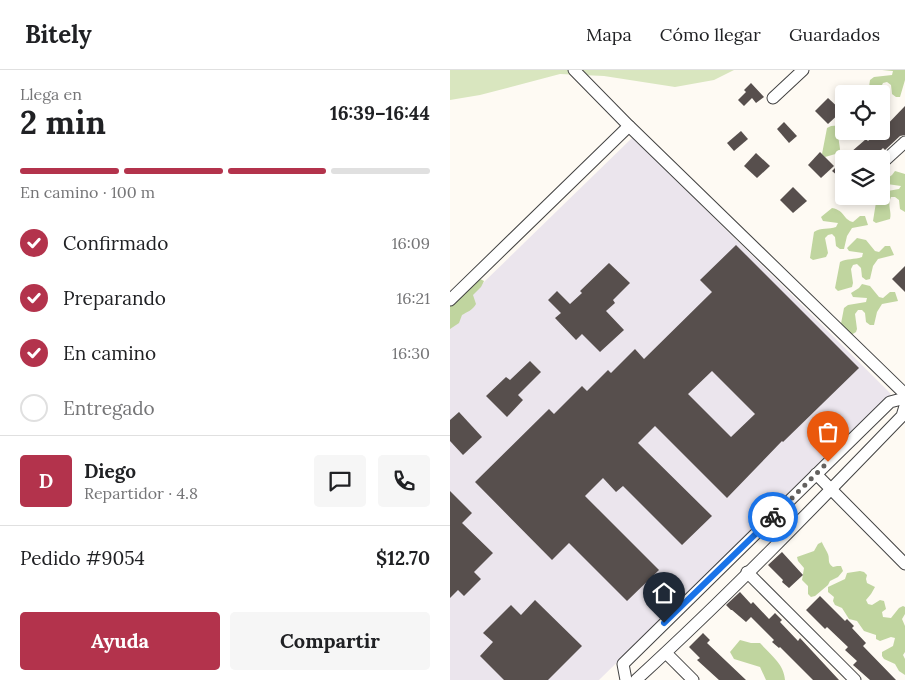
<!DOCTYPE html>
<html lang="es">
<head>
<meta charset="utf-8">
<style>
	:root { --surface:#fff; --page:#f6f6f6; --text:#202124; --muted:#757577; --line:#e0e0e0; --accent:#b3334c }
	body { margin:0; font-family:Lora,serif; background:var(--page); color:var(--text); height:100vh; display:flex; flex-direction:column; font-size:19px; white-space:nowrap }
	* { box-sizing:border-box; margin:0 }
	p { font-size:16px; color:var(--muted) }
	.icon { flex:none; width:28px; height:28px; fill:none; stroke:currentColor; stroke-width:2; stroke-linecap:round; stroke-linejoin:round }
	.map { position:relative; flex:1; overflow:hidden }
	.details { display:flex; flex-direction:column; background:var(--surface); width:450px }
	.details>* { flex:none }
	.buttons { position:absolute; left:385px; top:15px; display:grid; gap:10px }
	.buttons a { display:grid; place-items:center; width:55px; height:55px; border-radius:5px; background:var(--surface); box-shadow:0 2px 8px #0003; font-size:25px }
	.pin { position:absolute; display:grid; place-items:center; width:42px; height:42px; color:#fff; margin:-51px -21px; border-radius:50% 50% 50% 0; rotate:-45deg; box-shadow:0 0 5px #0007 }
	.pin .icon { rotate:45deg }
	.courier { position:absolute; display:grid; place-items:center; width:50px; height:50px; margin:-25px; border:4px solid #1a73e8; border-radius:50%; background:#fff; color:#222; box-shadow:0 1px 6px #0007 }
	.headline em { font-style:normal; font-weight:700 }
	.headline div { display:flex; flex-direction:column-reverse }
	.headline { display:flex; align-items:center; justify-content:space-between; height:85px; padding:0 20px }
	h1 { font-size:32px; font-weight:700; line-height:38px }
	.bar { display:grid; grid-template-columns:repeat(4,1fr); gap:8px 5px; align-content:center; height:60px; padding:0 20px }
	.bar i { height:6px; border-radius:4px; background:var(--line) }
	.bar .active { background:var(--accent) }
	.bar p { grid-column:span 4 }
	.line { display:flex; align-items:center; gap:12px; padding:0 20px; border-top:1px solid var(--line) }
	.line div { flex:1 }
	.round { display:grid; place-items:center; flex:none; width:52px; height:52px; border-radius:5px; background:var(--page) }
	ol { padding:0 20px; list-style:none }
	li { display:flex; align-items:center; gap:15px; height:55px }
	li p { margin-inline-start:auto }
	li .icon { padding:5px; border-radius:50%; background:var(--accent); color:#fff; stroke-width:4 }
	li:last-child { color:var(--muted) }
	li i { width:28px; height:28px; border:2px solid var(--line); border-radius:50% }
	.cta { display:flex; gap:10px; margin-top:auto; padding:10px 20px }
	.cta a { flex:1; height:58px; border-radius:5px; background:var(--accent); color:#fff; font-size:20px; font-weight:700; line-height:58px; text-align:center }
	.cta a+a { background:var(--page); color:var(--text) }
	header { display:flex; align-items:center; gap:30px; box-sizing:border-box; height:70px; padding:0 25px; background:var(--surface); border-bottom:1px solid var(--line) }
	header strong { font-size:24px }
	nav { display:flex; gap:28px; margin-inline-start:auto; font-size:18px }
	main { display:flex; flex:1; min-height:0 }
	.map>svg:first-child { display:block }
	.industrial { fill:#ebe5ed }
	.green { fill:#d9e6bf }
	.forest { fill:#c0d59f }
	.building { fill:#574f4d; fill-rule:evenodd }
	.lines { fill:none; stroke-linecap:round; stroke-linejoin:round }
	.minor-casing { stroke:#424242; stroke-width:13 }
	.minor { stroke:#fff; stroke-width:11 }
	.done { stroke:#63615f; stroke-width:5; stroke-dasharray:0 9 }
	.route { stroke:#1a73e8; stroke-width:6 }
</style>
</head>
<body>
<header>
<strong>Bitely</strong>
<nav><a>Mapa</a><a>Cómo llegar</a><a>Guardados</a></nav>
</header>
<main>
<section class="details">
<div class="headline"><div><h1>2 min</h1><p>Llega en</p></div><em>16:39–16:44</em></div>
<div class="bar"><i class="active"></i><i class="active"></i><i class="active"></i><i></i><p>En camino · 100 m</p></div>
<ol>
<li><svg class="icon" aria-label="check" viewBox="0 0 24 24"><path d="M5 12l5 5 9-10"/></svg>Confirmado<p>16:09</p></li>
<li><svg class="icon" aria-label="check" viewBox="0 0 24 24"><path d="M5 12l5 5 9-10"/></svg>Preparando<p>16:21</p></li>
<li><svg class="icon" aria-label="check" viewBox="0 0 24 24"><path d="M5 12l5 5 9-10"/></svg>En camino<p>16:30</p></li>
<li><i></i>Entregado</li>
</ol>
<div class="line" style="height:90px"><b class="round" style="background:var(--accent);color:#fff">D</b><div><b>Diego</b><p>Repartidor · 4.8</p></div><a class="round"><svg class="icon" aria-label="chat" viewBox="0 0 24 24"><path d="M4 5h16v11H9l-5 4z"/></svg></a><a class="round"><svg class="icon" aria-label="phone" viewBox="0 0 24 24"><path d="M5 4h4l2 5-3 2q2 4 5 5l2-3 5 2v4C11 20 4 13 5 4z"/></svg></a></div>
<div class="line" style="height:65px"><div>Pedido #9054</div><b>$12.70</b></div>
<div class="cta"><a>Ayuda</a><a>Compartir</a></div>
</section>
<div class="map">
<svg width="455" height="610" viewBox="0 0 455 610">
	<rect width="100%" height="100%" fill="#fefaf3"/>
	<polygon class="industrial" points="183,67 441,324 149,610 0,610 0,245"/>
	<polygon class="green" points="0,0 284,0 264,10 225,17 154,6 110,4 30,25 0,30"/>
	<g class="forest">
		<polygon points="432,0 455,0 455,10 450,27 446,27 442,24 441,15 437,12 433,13 431,17 433,31 431,35 431,24 418,24 420,10 424,7 442,5 443,1"/>
		<polygon points="394,55 394,61 390,61 388,65 390,79 389,83 375,87 372,84 377,58 381,56"/>
		<path d="M 445,101 L 455,104 L 455,142 L 450,139 L 449,130 L 445,127 L 441,127 C 437,135 442,142 440,149 L 426,153 L 423,151 L 427,126 L 431,126 L 432,122 L 449,119 L 451,116 L 437,114 L 435,110 L 442,105 Z"/>
		<path d="M 382,138 C 396,141 392,149 403,152 L 410,146 L 415,146 L 418,155 L 402,158 L 397,166 L 394,179 L 390,179 L 386,176 L 385,167 L 382,164 L 378,165 L 375,168 L 378,183 L 376,187 L 363,190 L 360,188 L 364,162 C 371,157 379,160 386,157 L 388,153 L 373,151 L 371,147 Z"/>
		<path d="M 407,168 L 416,170 L 425,181 L 429,182 L 435,176 L 440,176 L 444,185 L 428,189 L 423,196 L 420,209 L 416,210 L 412,207 L 411,198 L 407,194 L 403,195 L 401,199 L 403,213 L 402,217 L 388,221 L 385,218 L 390,192 C 397,188 404,190 412,187 L 413,183 L 399,181 L 397,178 Z"/>
		<path d="M 30,209 L 34,211 L 31,217 L 23,225 L 26,234 C 23,240 17,242 12,245 L 9,253 L 0,259 L 0,232 Z"/>
		<polygon points="412,214 420,216 429,227 433,228 440,222 445,222 448,231 432,234 427,242 424,255 420,255 416,252 415,243 412,240 408,240 405,244 407,259 406,262 401,265 389,264 394,238 398,235 416,232 417,228 403,227 401,223 409,218"/>
		<path d="M 371,470 C 373,475 375,478 377,482 C 381,489 376,492 383,497 L 387,496 L 391,496 L 393,501 L 388,507 L 380,511 L 378,515 L 365,526 L 361,527 L 358,524 L 358,516 L 352,510 L 354,498 L 348,491 L 347,487 L 364,481 L 368,474 L 372,472 Z"/>
		<polygon points="410,501 414,502 417,505 416,509 417,513 425,517 421,524 416,530 418,534 422,535 430,530 434,531 436,539 432,542 433,547 441,548 449,538 453,536 455,537 455,544 452,549 455,556 455,582 453,585 455,589 455,605 449,601 445,594 434,589 432,586 432,582 443,576 445,568 441,567 430,571 426,569 426,565 414,561 407,551 399,549 392,538 385,535 383,531 384,527 378,522 378,517 395,509 397,503"/>
		<path d="M 290,570 L 301,573 L 310,573 C 321,585 334,594 335,610 L 316,610 L 310,597 L 284,589 L 280,582 Z"/>
	</g>
	<g class="building">
		<polygon points="301,13 314,27 306,33 302,28 294,36 288,30 296,22 294,20"/>
		<polygon points="378,28 392,41 378,54 365,41"/>
		<polygon points="455,36 455,65 450,66 435,80 433,78 422,89 393,89 416,69 418,71 428,61 431,61"/>
		<polygon points="334,52 347,66 339,73 327,59"/>
		<polygon points="291,61 298,69 284,81 277,73"/>
		<polygon points="370,82 384,96 371,108 358,95"/>
		<polygon points="306,83 320,96 307,108 294,96"/>
		<polygon points="394,89 394,111 382,101"/>
		<polygon points="343,117 357,131 343,143 330,130"/>
		<path d="M 286,175 L 409,298 L 333,372 L 332,371 L 277,428 L 205,356 L 188,373 L 262,446 L 232,475 L 173,416 L 166,422 L 153,408 L 135,426 L 209,500 L 177,531 L 119,473 L 102,490 L 25,412 L 99,339 L 104,344 L 132,316 L 137,321 L 158,300 L 161,303 L 185,279 L 194,289 L 262,222 L 250,210 ZM 262,301 L 305,344 L 281,367 L 238,324 Z"/>
		<polygon points="159,193 180,213 163,230 165,233 156,241 174,260 150,282 132,264 126,270 105,248 111,243 98,230 107,221 120,234 132,223 130,221"/>
		<polygon points="455,196 455,222 442,209"/>
		<polygon points="80,291 91,302 68,325 73,330 57,347 36,326 56,307 60,310"/>
		<polygon points="9,342 32,367 13,385 0,371 0,350"/>
		<polygon points="0,421 22,443 12,453 43,483 24,502 31,509 14,526 8,520 0,528"/>
		<polygon points="332,482 353,505 339,518 332,512 333,510 318,495"/>
		<polygon points="290,522 301,534 303,532 319,549 325,543 332,550 330,552 348,571 350,568 389,610 363,610 330,577 329,578 322,572 324,570 301,547 296,552 282,540 281,540 276,535"/>
		<polygon points="370,526 395,551 397,549 404,556 402,558 416,573 413,576 446,610 420,610 403,595 407,591 395,580 398,577 377,557 375,559 356,540"/>
		<polygon points="85,530 132,576 98,610 54,610 30,586 43,572 33,563 61,535 71,545"/>
		<polygon points="253,563 260,570 257,573 296,610 269,610 247,590 250,588 239,577"/>
	</g>
	<g class="lines">
		<g class="minor-casing">
			<g id="minor">
				<polyline points="124,0 179,56 455,324"/>
				<polyline points="323,28 353,0"/>
				<polyline points="431,94 455,72"/>
				<polyline points="0,230 179,56"/>
				<polyline points="366,404 455,494"/>
				<polyline points="297,502 405,610"/>
				<polyline points="216,583 243,610"/>
				<polyline points="176,610 173,594 440,332 455,328"/>
				<path d="M 186,610 C 278,526 365,436 452,346 L 455,336"/>
			</g>
		</g>
		<use href="#minor" class="minor"/>
	</g>
	<g class="lines">
		<polyline class="done" points="323,447 378,392"/>
		<polyline class="route" points="214,553 323,447"/>
	</g>
</svg>
<div class="buttons">
<a><svg class="icon" aria-label="locate" viewBox="0 0 24 24"><circle cx="12" cy="12" r="6"/><path d="M12 2v4M12 18v4M2 12h4M18 12h4"/></svg></a>
<a><svg class="icon" aria-label="layers" viewBox="0 0 24 24"><path d="M12 4l9 5-9 5-9-5zM3 14l9 5 9-5"/></svg></a>
</div>
<div class="pin" style="left:378px;top:392px;background:#ea580c"><svg class="icon" aria-label="bag" viewBox="0 0 24 24"><path d="M5 8h14l-1 12H6zM9 8a3 3 0 0 1 6 0"/></svg></div>
<div class="pin" style="left:214px;top:553px;background:#1f2937"><svg class="icon" aria-label="home" viewBox="0 0 24 24"><path d="M3 11l9-7 9 7M6 9v11h12V9"/></svg></div>
<div class="courier" style="left:323px;top:447px"><svg class="icon" aria-label="bike" viewBox="0 0 24 24"><circle cx="6" cy="16" r="4"/><circle cx="18" cy="16" r="4"/><path d="M6 16l4-8h5l3 8M10 8l3 8H6M13 5h3"/></svg></div>
</div>
</main>
</body>
</html>
